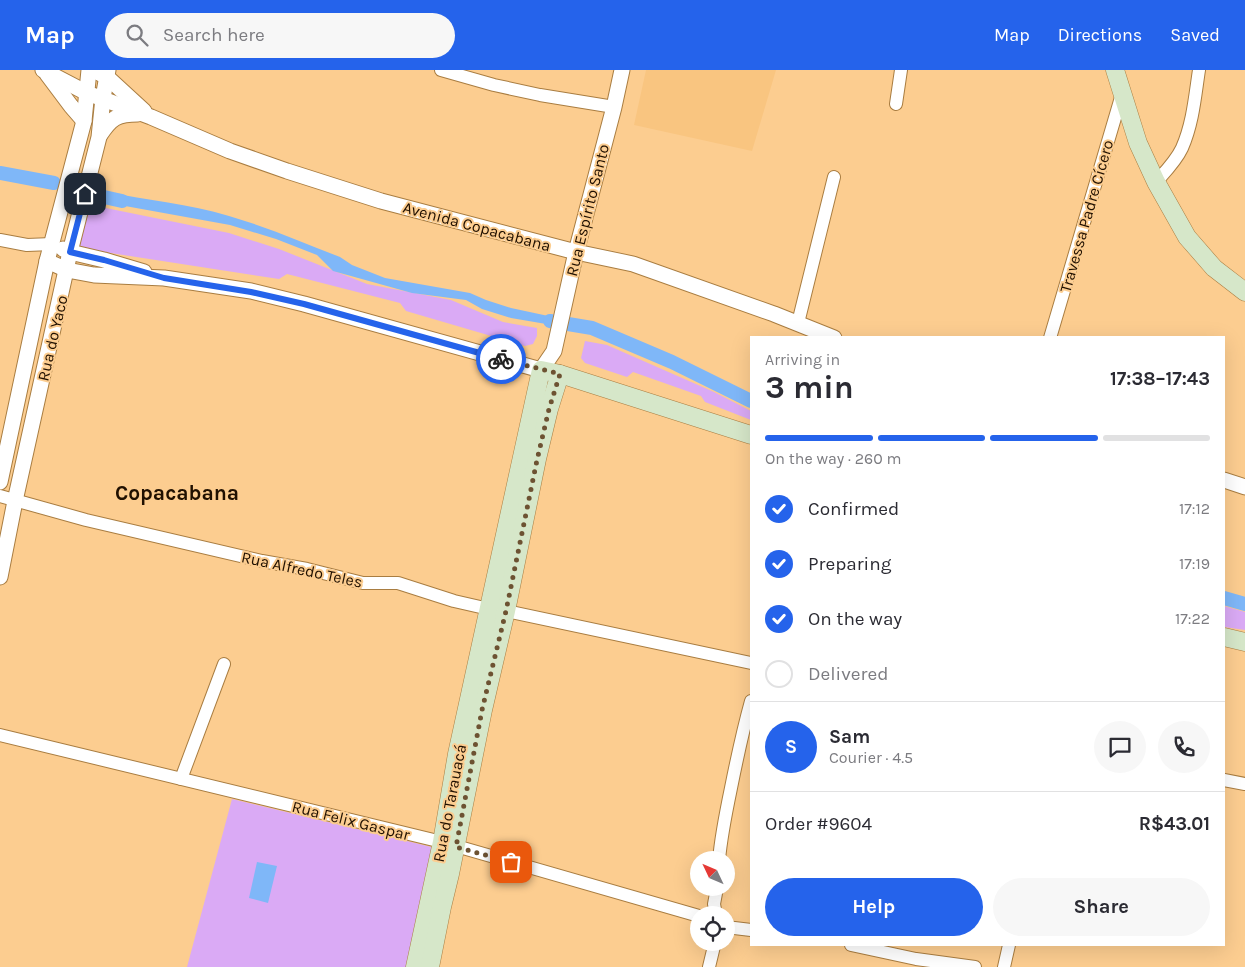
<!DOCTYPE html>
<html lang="en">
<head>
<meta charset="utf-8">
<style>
	:root { --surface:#fff; --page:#f7f7f7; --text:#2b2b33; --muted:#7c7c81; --line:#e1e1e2; --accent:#2563eb }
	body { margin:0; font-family:Karla,sans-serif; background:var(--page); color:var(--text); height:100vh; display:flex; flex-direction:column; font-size:19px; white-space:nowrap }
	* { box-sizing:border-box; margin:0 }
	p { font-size:16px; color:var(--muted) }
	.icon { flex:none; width:28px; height:28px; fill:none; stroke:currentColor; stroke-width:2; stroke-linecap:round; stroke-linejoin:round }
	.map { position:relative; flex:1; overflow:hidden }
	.sheet { position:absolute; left:750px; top:266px; width:475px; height:610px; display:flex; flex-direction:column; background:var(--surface); border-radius:0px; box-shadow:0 5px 20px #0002 }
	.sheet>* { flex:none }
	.needle { width:32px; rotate:314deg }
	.tools { position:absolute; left:690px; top:781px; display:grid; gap:10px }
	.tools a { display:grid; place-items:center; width:45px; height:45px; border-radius:50%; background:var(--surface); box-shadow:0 5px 20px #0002; font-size:25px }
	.pin { position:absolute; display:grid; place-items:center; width:42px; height:42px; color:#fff; margin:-21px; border-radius:10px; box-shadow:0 2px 8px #0006 }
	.courier { position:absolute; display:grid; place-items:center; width:50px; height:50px; margin:-25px; border:4px solid #2563eb; border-radius:50%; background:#fff; color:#222; box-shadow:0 1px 6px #0007 }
	.headline em { font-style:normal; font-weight:700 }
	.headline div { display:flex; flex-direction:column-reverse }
	.headline { display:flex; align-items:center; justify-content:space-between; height:85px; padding:0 15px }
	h1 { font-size:32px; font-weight:700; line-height:38px }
	.bar { display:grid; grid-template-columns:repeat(4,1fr); gap:8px 5px; align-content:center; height:60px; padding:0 15px }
	.bar i { height:6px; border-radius:4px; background:var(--line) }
	.bar .selected { background:var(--accent) }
	.bar p { grid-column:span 4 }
	.line { display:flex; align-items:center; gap:12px; padding:0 15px; border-top:1px solid var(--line) }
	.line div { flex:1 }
	.round { display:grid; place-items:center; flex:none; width:52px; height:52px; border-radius:26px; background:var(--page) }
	ol { padding:0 15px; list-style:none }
	li { display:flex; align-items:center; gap:15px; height:55px }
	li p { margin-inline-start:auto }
	li .icon { padding:5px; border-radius:50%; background:var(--accent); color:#fff; stroke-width:4 }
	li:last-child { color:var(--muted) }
	li i { width:28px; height:28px; border:2px solid var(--line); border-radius:50% }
	.cta { display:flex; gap:10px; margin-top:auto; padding:10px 15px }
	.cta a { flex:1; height:58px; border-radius:30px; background:var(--accent); color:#fff; font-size:20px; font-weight:700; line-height:58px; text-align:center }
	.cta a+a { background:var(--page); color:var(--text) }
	header { display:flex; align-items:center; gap:30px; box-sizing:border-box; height:70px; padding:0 25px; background:var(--accent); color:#fff }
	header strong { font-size:24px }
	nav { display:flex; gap:28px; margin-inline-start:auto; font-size:18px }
	.search { width:350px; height:45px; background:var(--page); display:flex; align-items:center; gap:12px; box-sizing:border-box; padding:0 18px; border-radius:28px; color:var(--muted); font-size:19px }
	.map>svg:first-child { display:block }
	.built { fill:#f9c580 }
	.green { fill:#daaaf5 }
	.water { fill:#7fb7f8 }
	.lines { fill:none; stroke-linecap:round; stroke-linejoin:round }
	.canal { stroke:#7fb7f8; stroke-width:14 }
	.minor-casing { stroke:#a97d41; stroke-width:14 }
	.tertiary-casing { stroke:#a97d41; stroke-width:17 }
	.secondary-casing { stroke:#a97d41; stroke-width:19 }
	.minor { stroke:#fff; stroke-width:12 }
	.tertiary { stroke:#fff; stroke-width:15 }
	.secondary { stroke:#d6e7c9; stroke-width:18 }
	.done { stroke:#6d5232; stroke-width:5; stroke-dasharray:0 9 }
	.route { stroke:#2563eb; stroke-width:6 }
	.labels { text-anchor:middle; stroke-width:4; stroke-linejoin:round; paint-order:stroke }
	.street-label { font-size:16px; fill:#201000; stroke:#fccd90 }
	.district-label { font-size:21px; font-weight:bold; fill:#201000; stroke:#fccd90 }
</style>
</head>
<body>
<header>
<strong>Map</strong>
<div class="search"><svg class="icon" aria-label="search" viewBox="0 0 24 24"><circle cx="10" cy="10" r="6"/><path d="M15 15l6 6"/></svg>Search here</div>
<nav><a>Map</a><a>Directions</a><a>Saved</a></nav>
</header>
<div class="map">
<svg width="1245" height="897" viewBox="0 0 1245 897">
	<rect width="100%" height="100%" fill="#fccd90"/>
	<polygon class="built" points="646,0 776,0 752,81 634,55"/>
	<g class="green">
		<polygon points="86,134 229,163 279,179 367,214 451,230 503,252 537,258 537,266 533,274 525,276 406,241 400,233 287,204 279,209 78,178"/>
		<polygon points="585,271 607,275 714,322 751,341 751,350 705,332 701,326 633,302 627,307 585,293 581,288"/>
		<polygon points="1224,536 1245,542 1245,560 1224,557"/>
		<polygon points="232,729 440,779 414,897 187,897"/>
	</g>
	<g class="water">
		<path d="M 106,122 C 147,130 189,134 229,146 C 267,157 304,173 340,187 L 352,195 L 385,208 L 470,223 L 486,230 L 511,238 L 553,247 L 552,255 L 511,248 L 482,239 L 466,230 L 412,223 L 333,201 L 317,185 L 276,169 L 230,155 L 103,132 Z"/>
		<polygon points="257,792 277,796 268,833 249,828"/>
	</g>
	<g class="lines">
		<g class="canal">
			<polyline points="0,103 54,113"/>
			<polyline points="94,123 104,127 122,131"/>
			<polyline points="550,251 592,258 672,292 751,331"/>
			<polyline points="1224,528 1245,534"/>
		</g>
		<g class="minor-casing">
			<g id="minor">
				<polyline points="441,0 494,15 540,25 614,37"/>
				<polyline points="896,34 901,0"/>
				<path d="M 1156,112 C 1165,102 1176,91 1182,78 C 1193,53 1195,26 1199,0"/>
				<polyline points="0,170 27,175 52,174"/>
				<polyline points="798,253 834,107"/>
				<polyline points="1050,268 1122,24"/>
				<polyline points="0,426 86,450 262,491 307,499 363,513 398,513 454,531 489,539 506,541 751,593"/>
				<polyline points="0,665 442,772 699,846"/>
				<polyline points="181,709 224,594"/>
				<polyline points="1224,710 1245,714"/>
				<path d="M 719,790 C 721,766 726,742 731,718 C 737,688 743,660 751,631"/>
				<polyline points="716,845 714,834 717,818"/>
				<polyline points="726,857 751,860"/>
				<polyline points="851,875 916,889 975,897"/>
				<polyline points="709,897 715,872"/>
				<polyline points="1004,897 1009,875"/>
			</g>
		</g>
		<g class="tertiary-casing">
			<g id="tertiary">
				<polyline points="43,0 87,23 151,47 230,81 287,101 381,131 576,182 633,194 774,244 834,268"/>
				<polyline points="99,3 107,7 144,41"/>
				<polyline points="47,4 71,36 84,51"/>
				<path d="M 100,65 C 111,48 117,44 138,44"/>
				<polyline points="63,179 70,182 104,190 144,202"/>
				<polyline points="47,191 67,200 94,205 164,208 251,221 304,234 541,300 554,281 576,182 614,37 622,0"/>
				<polyline points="1224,410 1245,417"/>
				<polyline points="0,412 47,191 84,51 89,0"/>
				<polyline points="0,507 15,431 70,182 99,67 103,28 108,0"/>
			</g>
		</g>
		<g class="secondary-casing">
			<g id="secondary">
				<polyline points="1115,0 1138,73 1156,112 1187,167 1214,198 1245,222"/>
				<polyline points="1224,567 1245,572"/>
				<polyline points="415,897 442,772 457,684 541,300 560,304 751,365"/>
				<polyline points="430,897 442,837 450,804 483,640 506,541 537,389 549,339 560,304"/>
			</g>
		</g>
		<use href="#minor" class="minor"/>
		<use href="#tertiary" class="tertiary"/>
		<use href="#secondary" class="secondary"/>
	</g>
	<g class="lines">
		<polyline class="done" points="501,289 560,304 549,339 537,390 506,541 482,640 456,777 511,792"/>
		<polyline class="route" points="85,124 70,182 104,190 164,208 251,222 304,234 501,289"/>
	</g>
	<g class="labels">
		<g class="street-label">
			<text transform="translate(587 140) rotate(-76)" y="6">Rua Espírito Santo</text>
			<text transform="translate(1086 146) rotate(-74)" y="6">Travessa Padre Cícero</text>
			<text transform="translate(477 156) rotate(15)" y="6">Avenida Copacabana</text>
			<text transform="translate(52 268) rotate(-77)" y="6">Rua do Yaco</text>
			<text transform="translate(302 499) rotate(12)" y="6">Rua Alfredo Teles</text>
			<text transform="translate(449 733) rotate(-79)" y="6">Rua do Tarauacá</text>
			<text transform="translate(351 750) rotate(14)" y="6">Rua Felix Gaspar</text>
		</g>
		<g class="district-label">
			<text x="177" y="430">Copacabana</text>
		</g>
	</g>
</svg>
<div class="tools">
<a><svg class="needle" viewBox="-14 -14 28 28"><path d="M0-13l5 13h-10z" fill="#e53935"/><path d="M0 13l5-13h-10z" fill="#7c7c81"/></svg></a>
<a><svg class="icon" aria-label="locate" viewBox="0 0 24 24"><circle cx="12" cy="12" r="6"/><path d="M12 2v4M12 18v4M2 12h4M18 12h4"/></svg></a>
</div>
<div class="pin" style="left:511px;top:792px;background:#ea580c"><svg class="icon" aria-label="bag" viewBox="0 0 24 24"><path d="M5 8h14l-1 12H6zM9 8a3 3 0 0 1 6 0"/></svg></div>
<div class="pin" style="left:85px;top:124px;background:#1f2937"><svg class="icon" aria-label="home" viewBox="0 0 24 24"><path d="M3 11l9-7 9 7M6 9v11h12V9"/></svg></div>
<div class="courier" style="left:501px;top:289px"><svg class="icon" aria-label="bike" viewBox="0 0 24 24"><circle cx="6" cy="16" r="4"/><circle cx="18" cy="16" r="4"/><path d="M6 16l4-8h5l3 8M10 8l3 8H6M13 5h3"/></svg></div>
<section class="sheet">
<div class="headline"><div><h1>3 min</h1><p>Arriving in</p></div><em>17:38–17:43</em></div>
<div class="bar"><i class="selected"></i><i class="selected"></i><i class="selected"></i><i></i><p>On the way · 260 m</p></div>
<ol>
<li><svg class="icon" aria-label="check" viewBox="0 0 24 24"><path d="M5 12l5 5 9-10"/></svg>Confirmed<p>17:12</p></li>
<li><svg class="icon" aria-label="check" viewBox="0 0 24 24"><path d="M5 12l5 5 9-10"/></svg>Preparing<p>17:19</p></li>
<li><svg class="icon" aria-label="check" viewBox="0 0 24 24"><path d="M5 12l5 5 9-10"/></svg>On the way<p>17:22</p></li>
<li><i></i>Delivered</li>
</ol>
<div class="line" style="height:90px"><b class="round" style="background:var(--accent);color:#fff">S</b><div><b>Sam</b><p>Courier · 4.5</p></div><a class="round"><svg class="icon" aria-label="chat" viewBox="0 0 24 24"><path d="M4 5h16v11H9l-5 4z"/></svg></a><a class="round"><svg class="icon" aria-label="phone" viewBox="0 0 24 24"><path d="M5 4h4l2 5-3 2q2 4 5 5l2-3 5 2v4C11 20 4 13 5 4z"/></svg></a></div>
<div class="line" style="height:65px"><div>Order #9604</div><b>R$43.01</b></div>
<div class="cta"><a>Help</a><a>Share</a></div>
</section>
</div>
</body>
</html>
